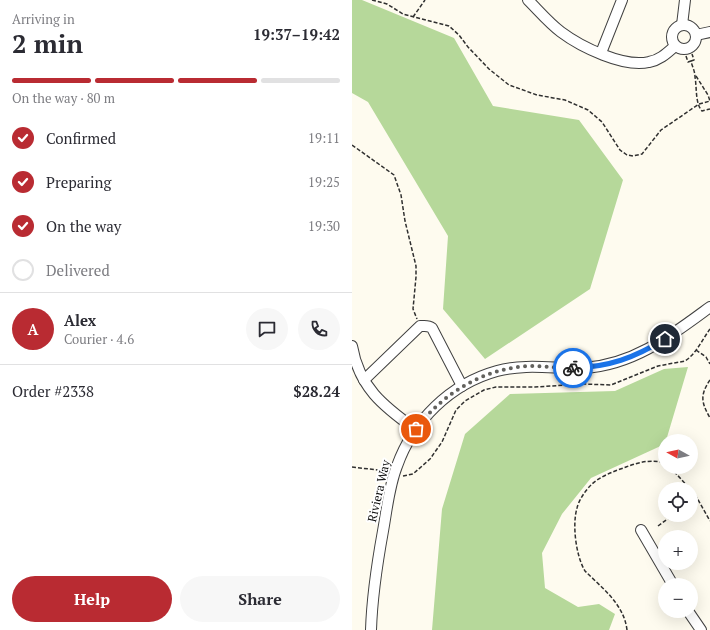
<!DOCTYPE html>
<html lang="en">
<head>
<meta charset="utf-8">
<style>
	:root { --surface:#fff; --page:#f7f7f7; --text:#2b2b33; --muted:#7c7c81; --line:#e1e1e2; --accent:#b92b32 }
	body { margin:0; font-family:"PT Serif",serif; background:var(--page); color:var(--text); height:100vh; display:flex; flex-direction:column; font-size:15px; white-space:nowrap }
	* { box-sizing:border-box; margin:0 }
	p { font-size:13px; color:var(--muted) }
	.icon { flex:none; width:22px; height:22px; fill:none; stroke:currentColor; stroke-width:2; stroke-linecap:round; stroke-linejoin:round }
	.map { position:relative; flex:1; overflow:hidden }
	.side { display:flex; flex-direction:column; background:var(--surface); width:352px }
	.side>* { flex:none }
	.needle { width:26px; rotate:278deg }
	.tools { position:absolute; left:306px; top:434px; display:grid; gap:8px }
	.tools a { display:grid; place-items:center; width:40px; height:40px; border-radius:50%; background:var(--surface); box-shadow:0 4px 16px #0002; font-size:20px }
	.pin { position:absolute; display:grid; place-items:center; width:34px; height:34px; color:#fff; margin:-17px; border:2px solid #fff; border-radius:50%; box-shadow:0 1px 4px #0007 }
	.courier { position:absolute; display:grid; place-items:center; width:40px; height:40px; margin:-20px; border:3px solid #1a73e8; border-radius:50%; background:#fff; color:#222; box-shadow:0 1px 5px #0007 }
	.head em { font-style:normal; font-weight:700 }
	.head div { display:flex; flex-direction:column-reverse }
	.head { display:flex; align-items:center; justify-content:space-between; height:68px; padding:0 12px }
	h1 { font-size:26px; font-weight:700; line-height:30px }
	.bar { display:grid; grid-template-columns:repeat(4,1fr); gap:6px 4px; align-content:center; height:48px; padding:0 12px }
	.bar i { height:5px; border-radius:3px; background:var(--line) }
	.bar .current { background:var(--accent) }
	.bar p { grid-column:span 4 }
	.line { display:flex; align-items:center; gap:10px; padding:0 12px; border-top:1px solid var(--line) }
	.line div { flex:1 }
	.round { display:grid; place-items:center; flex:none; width:42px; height:42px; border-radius:21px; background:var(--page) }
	ol { padding:0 12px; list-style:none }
	li { display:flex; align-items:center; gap:12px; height:44px }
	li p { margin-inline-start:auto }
	li .icon { padding:4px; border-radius:50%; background:var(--accent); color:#fff; stroke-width:4 }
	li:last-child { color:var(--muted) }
	li i { width:22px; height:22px; border:2px solid var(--line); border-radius:50% }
	.action { display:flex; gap:8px; margin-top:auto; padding:8px 12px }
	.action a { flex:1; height:46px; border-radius:24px; background:var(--accent); color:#fff; font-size:16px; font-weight:700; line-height:46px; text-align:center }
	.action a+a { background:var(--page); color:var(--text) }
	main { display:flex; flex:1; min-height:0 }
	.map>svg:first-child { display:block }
	.forest { fill:#b6d89a }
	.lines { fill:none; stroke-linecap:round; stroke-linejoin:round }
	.minor-casing { stroke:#414141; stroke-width:12 }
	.path { stroke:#303030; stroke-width:1.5; stroke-dasharray:4 2; stroke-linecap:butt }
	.minor { stroke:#fff; stroke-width:10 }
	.done { stroke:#62615d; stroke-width:4; stroke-dasharray:0 7.2 }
	.route { stroke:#1a73e8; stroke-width:5 }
	.labels { text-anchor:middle; stroke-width:4; stroke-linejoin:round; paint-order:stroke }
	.street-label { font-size:12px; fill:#0e0e0e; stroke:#fff }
</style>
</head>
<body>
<main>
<section class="side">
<div class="head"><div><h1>2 min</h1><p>Arriving in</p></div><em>19:37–19:42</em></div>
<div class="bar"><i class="current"></i><i class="current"></i><i class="current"></i><i></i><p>On the way · 80 m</p></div>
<ol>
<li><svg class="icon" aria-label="check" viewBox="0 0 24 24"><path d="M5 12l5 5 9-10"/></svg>Confirmed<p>19:11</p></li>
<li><svg class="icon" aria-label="check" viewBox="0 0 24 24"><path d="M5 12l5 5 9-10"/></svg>Preparing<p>19:25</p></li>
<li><svg class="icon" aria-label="check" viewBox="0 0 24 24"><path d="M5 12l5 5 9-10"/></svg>On the way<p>19:30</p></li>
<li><i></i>Delivered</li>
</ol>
<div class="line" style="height:72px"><b class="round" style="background:var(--accent);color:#fff">A</b><div><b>Alex</b><p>Courier · 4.6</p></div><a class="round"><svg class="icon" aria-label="chat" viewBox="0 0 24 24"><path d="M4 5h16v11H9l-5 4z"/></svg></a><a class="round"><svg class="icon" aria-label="phone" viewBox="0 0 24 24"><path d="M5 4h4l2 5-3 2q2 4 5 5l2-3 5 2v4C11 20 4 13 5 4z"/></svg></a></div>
<div class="line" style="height:52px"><div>Order #2338</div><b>$28.24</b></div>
<div class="action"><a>Help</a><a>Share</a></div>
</section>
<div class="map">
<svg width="358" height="630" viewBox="0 0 358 630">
	<rect width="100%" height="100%" fill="#fefbef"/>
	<g class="forest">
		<polygon points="0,0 10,0 102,38 141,106 227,120 271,180 238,289 133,359 91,309 96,236 16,102 0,93"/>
		<polygon points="336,367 313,444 239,478 210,514 190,553 193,588 226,607 247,604 263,614 257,630 80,630 90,509 113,434 158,394 263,391 312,369"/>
	</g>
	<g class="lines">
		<g class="minor-casing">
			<g id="minor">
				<path d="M 176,0 C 187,11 197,23 209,32 C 229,47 272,68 297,62 C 308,60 315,53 323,46"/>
				<circle cx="332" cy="37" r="12"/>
				<polyline points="330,25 333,0"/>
				<polyline points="344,35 358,32"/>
				<polyline points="249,53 270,0"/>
				<path d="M 0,346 C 7,387 31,406 63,429"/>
				<path d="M 12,380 L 68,326 C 73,326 76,325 80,328 L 110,386"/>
				<polyline points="289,530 321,585"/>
				<polyline points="336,611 349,630"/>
				<path d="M 19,630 C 20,597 25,564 31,531 C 35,509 37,486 45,466 C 61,421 98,384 145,371 C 175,363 202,369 232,368 C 282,365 320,335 358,307"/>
			</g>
		</g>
		<g class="path">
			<polyline points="20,0 35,4 51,14 97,26 107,35 116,47 137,69 157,85 185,95 213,100 236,110 250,122 268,150 275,155 281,156 290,154 309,130 347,104 358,101"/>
			<polyline points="61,17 73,0"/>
			<path d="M 334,56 L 336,62 L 339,61 C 340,66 343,71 343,77 C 345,88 343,103 350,111 L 358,109"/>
			<polyline points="339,61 342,60 340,54"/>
			<polyline points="344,76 356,95 358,101"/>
			<polyline points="0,145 42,175 49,195 53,221 64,266 64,277 61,309 65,319"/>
			<polyline points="344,350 354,357 358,364"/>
			<path d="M 358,380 C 348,395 349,402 358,418"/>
			<polyline points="0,467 34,471"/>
			<polyline points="318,467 338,489"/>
			<path d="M 51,476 L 61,474 L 78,459 L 90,442 L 104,410 L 113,401 L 132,390 L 144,387 L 183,387 L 232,384 L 259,385 L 306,366 L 333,361 C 344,354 350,340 358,329"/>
			<polyline points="339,490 345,498 358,521"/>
			<polyline points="339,502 345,498"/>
			<polyline points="306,526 321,515"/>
			<path d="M 275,630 C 272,604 250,588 233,571 C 224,556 220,525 225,508 C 227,500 233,491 239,485 C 248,476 263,471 274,467 C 287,462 300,459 313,463"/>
		</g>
		<use href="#minor" class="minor"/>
	</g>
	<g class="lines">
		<path class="done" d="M 64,429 C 91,393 132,368 178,366 C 192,366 206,368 221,368"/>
		<path class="route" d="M 221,368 C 257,367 282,358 313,339"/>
	</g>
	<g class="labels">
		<g class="street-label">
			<text transform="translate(27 491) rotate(-77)" y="4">Riviera Way</text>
		</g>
	</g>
</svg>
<div class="tools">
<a><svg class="needle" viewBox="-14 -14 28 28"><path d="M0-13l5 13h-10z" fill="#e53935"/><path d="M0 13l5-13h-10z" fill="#7c7c81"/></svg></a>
<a><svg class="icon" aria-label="locate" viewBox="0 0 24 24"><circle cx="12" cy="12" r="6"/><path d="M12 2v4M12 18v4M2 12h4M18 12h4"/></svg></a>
<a>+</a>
<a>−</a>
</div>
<div class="pin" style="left:64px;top:429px;background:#ea580c"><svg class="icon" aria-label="bag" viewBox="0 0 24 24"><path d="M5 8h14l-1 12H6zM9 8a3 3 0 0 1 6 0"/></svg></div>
<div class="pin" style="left:313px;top:339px;background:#1f2937"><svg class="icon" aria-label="home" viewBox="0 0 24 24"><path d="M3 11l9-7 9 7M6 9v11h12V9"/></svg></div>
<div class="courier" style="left:221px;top:368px"><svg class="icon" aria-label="bike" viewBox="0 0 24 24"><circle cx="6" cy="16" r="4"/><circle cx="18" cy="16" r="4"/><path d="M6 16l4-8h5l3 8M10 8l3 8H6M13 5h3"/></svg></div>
</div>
</main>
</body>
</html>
